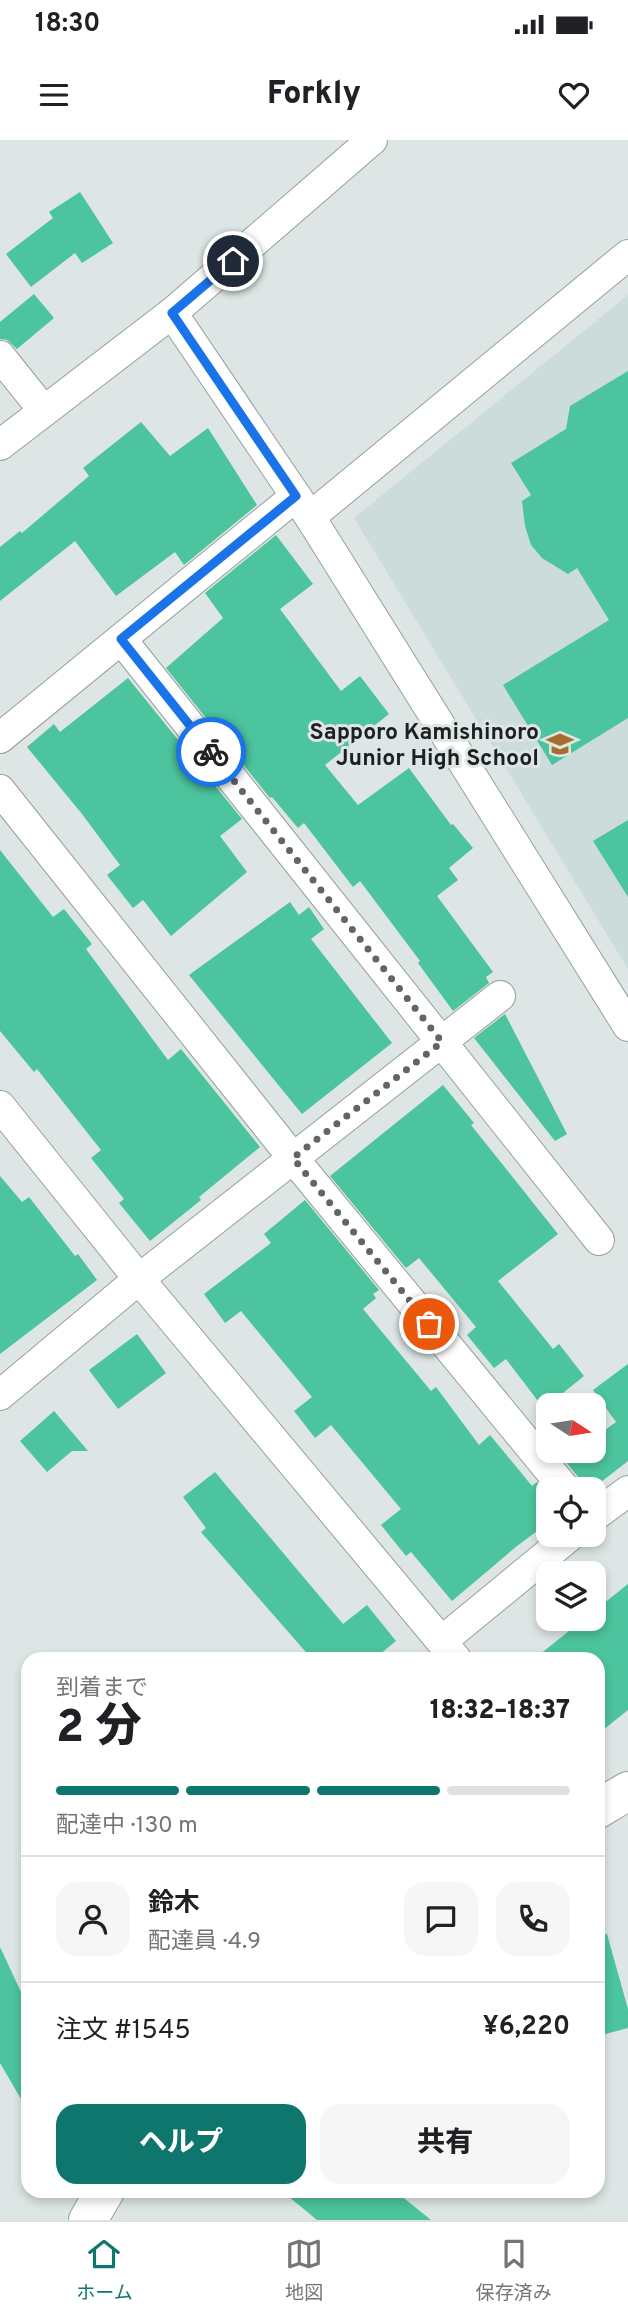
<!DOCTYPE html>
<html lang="ja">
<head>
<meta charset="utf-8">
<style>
	:root { --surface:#fff; --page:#f6f6f6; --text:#202124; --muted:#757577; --line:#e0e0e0; --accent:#0f766e }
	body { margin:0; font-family:Overpass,"Noto Sans JP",sans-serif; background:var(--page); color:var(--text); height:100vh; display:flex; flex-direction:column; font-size:26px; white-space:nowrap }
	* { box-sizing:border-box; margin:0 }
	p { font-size:23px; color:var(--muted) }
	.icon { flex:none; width:38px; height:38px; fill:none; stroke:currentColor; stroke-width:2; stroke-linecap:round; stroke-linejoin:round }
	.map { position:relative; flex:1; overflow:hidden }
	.drawer { position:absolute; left:21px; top:1512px; width:584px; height:546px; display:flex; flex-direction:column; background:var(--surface); border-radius:21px; box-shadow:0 4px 10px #0003 }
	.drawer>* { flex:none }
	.needle { width:46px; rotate:102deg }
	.controls { position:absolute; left:536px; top:1253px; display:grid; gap:14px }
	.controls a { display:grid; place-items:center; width:70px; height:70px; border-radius:14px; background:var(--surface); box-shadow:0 4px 10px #0003; font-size:35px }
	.pin { position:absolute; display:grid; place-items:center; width:60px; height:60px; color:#fff; margin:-30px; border:4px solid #fff; border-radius:50%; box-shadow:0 2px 7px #0007 }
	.courier { position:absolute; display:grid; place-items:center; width:70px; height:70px; margin:-35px; border:5px solid #1a73e8; border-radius:50%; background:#fff; color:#222; box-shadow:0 2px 9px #0007 }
	.overview em { font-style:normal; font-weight:800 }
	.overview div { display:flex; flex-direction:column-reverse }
	.overview { display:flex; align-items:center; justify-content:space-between; height:119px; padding:0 35px }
	h1 { font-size:46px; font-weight:800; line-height:52px }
	.bar { display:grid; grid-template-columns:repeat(4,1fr); gap:10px 7px; align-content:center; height:84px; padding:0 35px }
	.bar i { height:9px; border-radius:5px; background:var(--line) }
	.bar .on { background:var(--accent) }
	.bar p { grid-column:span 4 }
	.line { display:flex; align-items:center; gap:18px; padding:0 35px; border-top:2px solid var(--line) }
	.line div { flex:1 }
	.round { display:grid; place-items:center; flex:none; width:74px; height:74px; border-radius:21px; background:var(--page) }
	.primary-button { display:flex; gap:14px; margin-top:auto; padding:14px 35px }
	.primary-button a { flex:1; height:80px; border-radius:21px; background:var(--accent); color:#fff; font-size:28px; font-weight:800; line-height:80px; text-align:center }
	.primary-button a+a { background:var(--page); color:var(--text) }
	.status { display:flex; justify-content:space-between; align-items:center; height:49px; padding:0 35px; background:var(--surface); direction:ltr }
	.status svg { height:19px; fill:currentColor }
	header { display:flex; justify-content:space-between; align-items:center; height:91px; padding:0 35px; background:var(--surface); font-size:32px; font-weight:800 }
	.tab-bar { display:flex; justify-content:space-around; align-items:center; height:98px; border-top:2px solid var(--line); background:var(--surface); font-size:19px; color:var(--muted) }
	.tab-bar a { display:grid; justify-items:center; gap:4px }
	.tab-bar .on { color:var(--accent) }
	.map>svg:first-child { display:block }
	.built { fill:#cbdcdb }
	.building { fill:#4cc49d }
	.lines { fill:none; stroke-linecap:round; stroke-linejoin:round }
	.minor-casing { stroke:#979f9e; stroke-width:32 }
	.secondary-casing { stroke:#979f9e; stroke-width:40 }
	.minor { stroke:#fff; stroke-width:30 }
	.secondary { stroke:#fff; stroke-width:38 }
	.done { stroke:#606565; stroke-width:7; stroke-dasharray:0 12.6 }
	.route { stroke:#1a73e8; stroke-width:9 }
	.labels { text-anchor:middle; stroke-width:6; stroke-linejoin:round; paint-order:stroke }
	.poi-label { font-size:23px; font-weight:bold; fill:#1d2020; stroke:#dde5e5; text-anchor:end }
</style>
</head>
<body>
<div class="status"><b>18:30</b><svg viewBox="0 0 49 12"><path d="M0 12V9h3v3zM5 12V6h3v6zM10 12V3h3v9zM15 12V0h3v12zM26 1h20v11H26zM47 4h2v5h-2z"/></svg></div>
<header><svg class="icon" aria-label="menu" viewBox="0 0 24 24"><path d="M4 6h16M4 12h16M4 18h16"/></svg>Forkly<svg class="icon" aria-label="heart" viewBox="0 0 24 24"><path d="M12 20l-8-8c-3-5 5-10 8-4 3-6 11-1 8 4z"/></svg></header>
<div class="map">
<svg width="628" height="2080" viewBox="0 0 628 2080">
	<rect width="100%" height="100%" fill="#dde5e5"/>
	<polygon class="built" points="628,155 628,829 354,378"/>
	<g class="building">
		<polygon points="80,52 113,103 82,123 75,113 31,147 6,114 53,78 49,72"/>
		<polygon points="34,154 54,178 17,209 7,200 0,199 0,182"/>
		<polygon points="628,231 628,578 552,625 503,545 609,480 577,428 568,434 542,418 531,405 525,386 522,361 531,355 511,323 566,289 570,266"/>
		<polygon points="141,282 170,316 208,288 257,365 184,425 175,412 116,456 75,401 0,461 0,407 20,391 22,393 89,336 83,328"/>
		<polygon points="276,395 313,444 280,469 341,551 360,536 389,574 325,625 358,665 409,628 451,685 453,684 473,708 449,728 458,740 437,756 493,832 486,837 489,843 453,871 418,823 420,821 360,741 353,747 304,683 298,688 272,657 270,658 166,528 223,478 205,453"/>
		<polygon points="128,538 242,679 220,696 247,732 171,796 143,760 133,768 107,735 120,725 82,674 27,607 54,584 60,592"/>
		<polygon points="628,680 628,757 593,701"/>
		<polygon points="0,710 53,777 64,769 92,804 86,809 168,920 181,909 260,1007 199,1057 201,1060 150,1101 119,1063 124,1059 91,1018 101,1010 37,929 34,932 0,891"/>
		<polygon points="290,762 299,775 309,767 324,789 311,799 392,903 302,974 189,835"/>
		<polygon points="505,874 567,994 555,1001 474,898"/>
		<polygon points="443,945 474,983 471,985 558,1094 498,1141 553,1209 559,1204 584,1236 553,1261 547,1253 538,1261 506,1219 494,1228 467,1195 476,1187 419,1118 406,1128 330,1036"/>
		<polygon points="0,1036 22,1062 29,1057 75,1116 78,1114 97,1140 0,1214"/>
		<polygon points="305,1060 379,1150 373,1154 376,1158 363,1169 431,1251 436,1247 479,1305 490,1295 532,1346 537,1342 548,1356 548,1383 517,1406 452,1461 411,1412 406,1416 381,1385 401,1369 331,1285 315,1298 294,1271 312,1257 241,1171 225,1183 204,1154 271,1103 264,1094"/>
		<polygon points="137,1194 166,1233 118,1269 89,1230"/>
		<polygon points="628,1224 628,1321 592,1349 582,1349 579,1338 565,1321 578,1311 593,1311 593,1299 616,1282 593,1250"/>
		<polygon points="54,1271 88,1311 72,1311 47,1332 20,1301"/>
		<polygon points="215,1332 343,1484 367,1465 396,1501 374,1519 312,1519 201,1392 206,1388 183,1357"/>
		<polygon points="628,1444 628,1570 598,1594 598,1519 534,1519 584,1479 593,1479 593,1472"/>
		<polygon points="607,1794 628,1869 628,1888 598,1896 598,1795"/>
		<polygon points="0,1807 28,1867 28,1971 0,1923"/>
		<polygon points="282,2051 395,2051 431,2080 317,2080"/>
	</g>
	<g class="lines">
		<g class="minor-casing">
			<g id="minor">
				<polyline points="172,173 310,377 628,886"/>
				<polyline points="0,216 44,271"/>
				<polyline points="0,305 172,173 372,0"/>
				<polyline points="310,377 628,115"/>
				<polyline points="121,499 599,1100"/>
				<polyline points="0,598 296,356"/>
				<polyline points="0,650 293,1018 565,1349"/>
				<polyline points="0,966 139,1139 456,1519"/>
				<polyline points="0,1255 139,1139 500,856"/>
				<polyline points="593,1377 628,1351"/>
				<polyline points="442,1501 571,1395"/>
			</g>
		</g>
		<g class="secondary-casing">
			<g id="secondary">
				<polyline points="598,1669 628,1651"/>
				<polyline points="88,2080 105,2051"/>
			</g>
		</g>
		<use href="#minor" class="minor"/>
		<use href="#secondary" class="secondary"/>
	</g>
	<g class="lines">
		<polyline class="done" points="211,612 442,902 293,1018 429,1184"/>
		<polyline class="route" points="211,612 121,499 296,356 172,173 233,121"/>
	</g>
	<defs>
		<g id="school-bare" transform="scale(2.1)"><path d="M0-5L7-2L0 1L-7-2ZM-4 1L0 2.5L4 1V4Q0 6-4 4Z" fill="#a76d2d" stroke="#dde5e5" stroke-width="2.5" paint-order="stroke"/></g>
	</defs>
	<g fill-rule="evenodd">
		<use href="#school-bare" x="560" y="604"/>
	</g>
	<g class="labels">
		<g class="poi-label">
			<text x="539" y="599">Sapporo Kamishinoro<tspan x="539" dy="26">Junior High School</tspan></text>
		</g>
	</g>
</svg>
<div class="controls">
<a><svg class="needle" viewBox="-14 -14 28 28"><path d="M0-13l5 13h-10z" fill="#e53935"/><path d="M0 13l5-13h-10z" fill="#757577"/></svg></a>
<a><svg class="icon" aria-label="locate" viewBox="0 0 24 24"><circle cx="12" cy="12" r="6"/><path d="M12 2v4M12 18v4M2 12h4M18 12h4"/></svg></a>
<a><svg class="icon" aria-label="layers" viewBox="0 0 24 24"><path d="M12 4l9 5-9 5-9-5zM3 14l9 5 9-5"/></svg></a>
</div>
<div class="pin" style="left:429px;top:1184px;background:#ea580c"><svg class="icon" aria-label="bag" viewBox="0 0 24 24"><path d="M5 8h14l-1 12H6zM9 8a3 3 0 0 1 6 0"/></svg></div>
<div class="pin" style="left:233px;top:121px;background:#1f2937"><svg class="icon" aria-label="home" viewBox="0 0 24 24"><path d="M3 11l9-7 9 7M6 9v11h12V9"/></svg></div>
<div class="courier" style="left:211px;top:612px"><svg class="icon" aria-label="bike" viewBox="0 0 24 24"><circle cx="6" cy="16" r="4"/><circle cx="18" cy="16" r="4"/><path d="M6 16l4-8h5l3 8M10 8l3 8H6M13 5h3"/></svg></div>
<section class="drawer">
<div class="overview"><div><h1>2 分</h1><p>到着まで</p></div><em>18:32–18:37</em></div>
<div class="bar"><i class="on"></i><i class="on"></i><i class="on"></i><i></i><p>配達中 · 130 m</p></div>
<div class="line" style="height:126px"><a class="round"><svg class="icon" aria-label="person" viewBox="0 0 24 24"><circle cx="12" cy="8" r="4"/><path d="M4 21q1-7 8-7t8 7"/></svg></a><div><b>鈴木</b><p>配達員 · 4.9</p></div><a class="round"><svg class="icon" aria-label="chat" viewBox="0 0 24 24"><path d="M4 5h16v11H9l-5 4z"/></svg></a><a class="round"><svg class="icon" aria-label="phone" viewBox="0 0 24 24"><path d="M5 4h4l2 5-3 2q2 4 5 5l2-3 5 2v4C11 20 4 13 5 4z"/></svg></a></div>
<div class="line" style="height:91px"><div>注文 #1545</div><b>¥6,220</b></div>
<div class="primary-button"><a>ヘルプ</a><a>共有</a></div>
</section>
</div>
<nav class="tab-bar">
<a class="on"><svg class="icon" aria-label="home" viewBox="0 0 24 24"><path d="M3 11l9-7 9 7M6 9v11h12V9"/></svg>ホーム</a>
<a><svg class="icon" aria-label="map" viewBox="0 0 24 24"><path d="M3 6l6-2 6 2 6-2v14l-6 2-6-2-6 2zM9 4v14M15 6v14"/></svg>地図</a>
<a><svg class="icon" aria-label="saved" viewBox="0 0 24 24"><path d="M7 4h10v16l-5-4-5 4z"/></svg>保存済み</a>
</nav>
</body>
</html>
